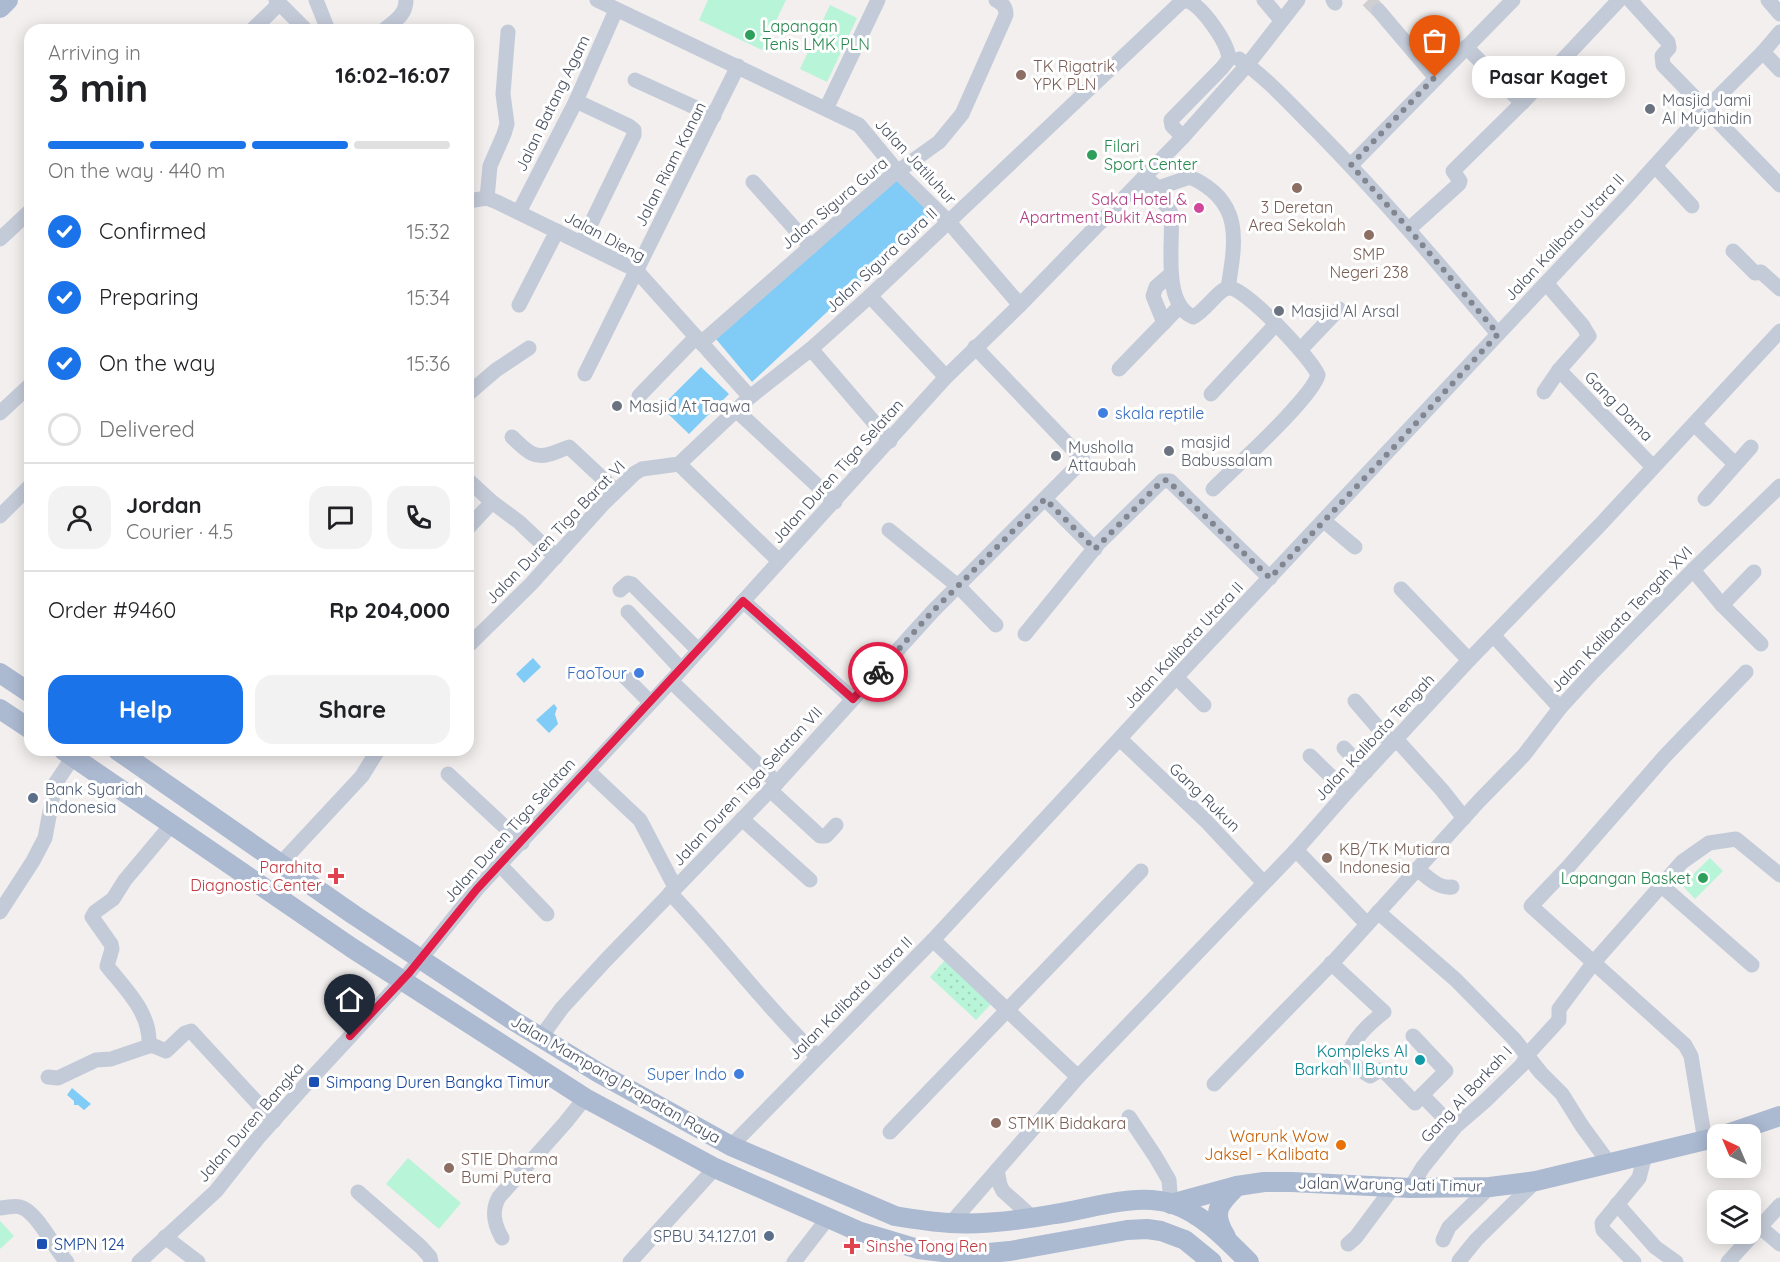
<!DOCTYPE html>
<html lang="en">
<head>
<meta charset="utf-8">
<style>
	:root { --surface:#fff; --page:#f2f2f2; --text:#202124; --muted:#757577; --line:#e0e0e0; --accent:#1a73e8 }
	body { margin:0; font-family:Quicksand,sans-serif; background:var(--page); color:var(--text); height:100vh; display:flex; flex-direction:column; font-size:22px; white-space:nowrap }
	* { box-sizing:border-box; margin:0 }
	p { font-size:20px; color:var(--muted) }
	.icon { flex:none; width:33px; height:33px; fill:none; stroke:currentColor; stroke-width:2; stroke-linecap:round; stroke-linejoin:round }
	.map { position:relative; flex:1; overflow:hidden }
	.drawer { position:absolute; left:24px; top:24px; width:450px; height:732px; display:flex; flex-direction:column; background:var(--surface); border-radius:18px; box-shadow:0 3px 15px #0003 }
	.drawer>* { flex:none }
	.needle { width:39px; rotate:316deg }
	.controls { position:absolute; left:1707px; top:1124px; display:grid; gap:12px }
	.controls a { display:grid; place-items:center; width:54px; height:54px; border-radius:12px; background:var(--surface); box-shadow:0 3px 15px #0003; font-size:30px }
	.pin { position:absolute; display:grid; place-items:center; width:51px; height:51px; color:#fff; margin:-62px -26px; border-radius:50% 50% 50% 0; rotate:-45deg; box-shadow:0 0 6px #0007 }
	.pin .icon { rotate:45deg }
	.courier { position:absolute; display:grid; place-items:center; width:60px; height:60px; margin:-30px; border:4px solid #e11d48; border-radius:50%; background:#fff; color:#222; box-shadow:0 2px 8px #0007 }
	.bubble { position:absolute; height:42px; border-radius:18px; background:var(--surface); box-shadow:0 3px 15px #0003; font-size:20px; font-weight:700; line-height:42px; text-align:center }
	.headline em { font-style:normal; font-weight:700 }
	.headline div { display:flex; flex-direction:column-reverse }
	.headline { display:flex; align-items:center; justify-content:space-between; height:102px; padding:0 24px }
	h1 { font-size:39px; font-weight:700; line-height:45px }
	.bar { display:grid; grid-template-columns:repeat(4,1fr); gap:9px 6px; align-content:center; height:72px; padding:0 24px }
	.bar i { height:8px; border-radius:4px; background:var(--line) }
	.bar .current { background:var(--accent) }
	.bar p { grid-column:span 4 }
	.line { display:flex; align-items:center; gap:15px; padding:0 24px; border-top:2px solid var(--line) }
	.line div { flex:1 }
	.round { display:grid; place-items:center; flex:none; width:63px; height:63px; border-radius:18px; background:var(--page) }
	ol { padding:0 24px; list-style:none }
	li { display:flex; align-items:center; gap:18px; height:66px }
	li p { margin-inline-start:auto }
	li .icon { padding:6px; border-radius:50%; background:var(--accent); color:#fff; stroke-width:4 }
	li:last-child { color:var(--muted) }
	li i { width:33px; height:33px; border:3px solid var(--line); border-radius:50% }
	.primary-button { display:flex; gap:12px; margin-top:auto; padding:12px 24px }
	.primary-button a { flex:1; height:69px; border-radius:18px; background:var(--accent); color:#fff; font-size:24px; font-weight:700; line-height:69px; text-align:center }
	.primary-button a+a { background:var(--page); color:var(--text) }
	.map>svg:first-child { display:block }
	.park { fill:url(#park-dots) }
	.garden { fill:#b8f4d8 }
	.water { fill:#80ccf6 }
	.lines { fill:none; stroke-linecap:round; stroke-linejoin:round }
	.minor-tunnel { stroke:#cfcfd1; stroke-width:15; stroke-dasharray:15 8; stroke-linecap:butt }
	.minor { stroke:#c4cbd8; stroke-width:15 }
	.major { stroke:#abb9d1; stroke-width:20 }
	.done { stroke:#828690; stroke-width:6; stroke-dasharray:0 10.8 }
	.route { stroke:#e11d48; stroke-width:8 }
	.leisure-dot { fill:#2e9e5b; stroke:#fff; stroke-width:2 }
	.education-dot { fill:#8d6e63; stroke:#fff; stroke-width:2 }
	.worship-dot { fill:#6b7280; stroke:#fff; stroke-width:2 }
	.hotel-dot { fill:#d1479c; stroke:#fff; stroke-width:2 }
	.shop-dot { fill:#3f7fe0; stroke:#fff; stroke-width:2 }
	.service-dot { fill:#5c6f8a; stroke:#fff; stroke-width:2 }
	.health-dot { fill:#e0444e; stroke:#fff; stroke-width:2 }
	.culture-dot { fill:#0f9aa8; stroke:#fff; stroke-width:2 }
	.transit-dot { fill:#1a4fb4; stroke:#fff; stroke-width:2 }
	.food-dot { fill:#e8710a; stroke:#fff; stroke-width:2 }
	.labels { text-anchor:middle; stroke-width:6; stroke-linejoin:round; paint-order:stroke }
	.leisure-label { font-size:16px; fill:#27864d; stroke:#fff; text-anchor:start }
	.education-label { font-size:16px; fill:#785e54; stroke:#fff; text-anchor:start }
	.worship-label { font-size:16px; fill:#5b616d; stroke:#fff; text-anchor:start }
	.street-label { font-size:16px; fill:#454e5e; stroke:#fff }
	.hotel-label { font-size:16px; fill:#b23c85; stroke:#fff; text-anchor:end }
	.shop-label { font-size:16px; fill:#366cbe; stroke:#fff; text-anchor:end }
	.service-label { font-size:16px; fill:#4e5e75; stroke:#fff; text-anchor:start }
	.health-label { font-size:16px; fill:#be3a42; stroke:#fff; text-anchor:end }
	.culture-label { font-size:16px; fill:#0d838f; stroke:#fff; text-anchor:end }
	.transit-label { font-size:16px; fill:#164399; stroke:#fff; text-anchor:start }
	.food-label { font-size:16px; fill:#c56008; stroke:#fff; text-anchor:end }
</style>
</head>
<body>
<div class="map">
<svg width="1780" height="1262" viewBox="0 0 1780 1262">
	<defs>
		<pattern id="park-dots" width="8" height="8" patternUnits="userSpaceOnUse" patternTransform="scale(1.5)"><rect width="8" height="8" fill="#b8f4d8"/><path d="M2 2h.1M6 6h.1" fill="none" stroke="#a0d3bc" stroke-width="1.8" stroke-linecap="round"/></pattern>
	</defs>
	<rect width="100%" height="100%" fill="#f2efee"/>
	<polygon class="park" points="946,959 993,1002 976,1020 930,977"/>
	<g class="garden">
		<polygon points="708,0 786,0 762,50 699,20"/>
		<polygon points="830,5 857,18 827,82 800,69"/>
		<polygon points="1710,858 1723,871 1695,899 1682,885"/>
		<polygon points="408,1158 461,1203 439,1229 386,1184"/>
		<polygon points="0,1221 14,1236 0,1249"/>
	</g>
	<g class="water">
		<polygon points="895,177 932,214 752,382 716,339"/>
		<polygon points="701,367 729,394 689,434 661,407"/>
		<polygon points="533,658 541,667 524,683 516,674"/>
		<polygon points="554,704 557,708 555,714 558,724 549,733 536,720"/>
		<polygon points="72,1088 91,1104 84,1110 78,1105 74,1105 74,1101 67,1095"/>
	</g>
	<g class="lines">
		<polyline class="minor-tunnel" points="1368,0 1379,11"/>
		<g class="minor">
			<polyline points="276,0 306,30"/>
			<polyline points="316,0 328,30"/>
			<polyline points="597,0 859,125 898,172 948,221 1020,305"/>
			<polyline points="1264,0 1281,20"/>
			<polyline points="1333,0 1335,3"/>
			<polyline points="1630,0 1668,42 1669,48 1662,56 1663,65 1780,185"/>
			<polyline points="1768,0 1780,14"/>
			<polyline points="1379,11 1435,77"/>
			<polyline points="252,30 279,4"/>
			<path d="M 384,30 C 395,21 406,15 406,0"/>
			<polyline points="1466,47 1522,103"/>
			<polyline points="1763,52 1780,70"/>
			<path d="M 1239,59 C 1267,78 1292,106 1316,130 C 1380,195 1439,264 1498,334"/>
			<polyline points="635,80 714,116"/>
			<polyline points="576,101 629,126 634,130 634,135 582,242"/>
			<polyline points="826,109 878,0"/>
			<polyline points="1351,165 1513,0"/>
			<polyline points="1655,166 1692,206"/>
			<path d="M 1146,178 L 1158,188 L 1190,177 C 1243,201 1236,239 1228,288"/>
			<polyline points="753,182 811,247"/>
			<path d="M 1140,183 L 1166,205 L 1171,213 C 1174,241 1161,303 1193,317 C 1205,312 1219,288 1229,288 C 1245,287 1312,359 1318,375 C 1312,398 1234,468 1213,489"/>
			<polyline points="487,198 490,166 504,134 507,124 503,94 508,32"/>
			<polyline points="468,201 487,198 497,202 636,270 750,397"/>
			<polyline points="519,212 576,101 616,10"/>
			<polyline points="1409,229 1459,184 1460,181 1453,171 1522,103 1619,0"/>
			<polyline points="0,239 30,211"/>
			<polyline points="1733,251 1755,273 1761,272 1780,289"/>
			<polyline points="870,296 946,377"/>
			<polyline points="519,305 557,231"/>
			<polyline points="1164,323 1153,296 1156,287 1171,274"/>
			<path d="M 701,343 L 890,177 L 939,142 L 962,114 L 1006,15 C 1006,7 1003,4 996,0"/>
			<polyline points="811,349 890,441"/>
			<polyline points="1301,349 1339,309"/>
			<polyline points="1119,369 1180,306"/>
			<polyline points="1559,370 1653,467"/>
			<polyline points="585,374 738,66"/>
			<polyline points="1544,392 1559,370 1589,336 1583,326 1546,283"/>
			<polyline points="468,394 496,370 529,348"/>
			<polyline points="1211,394 1275,325"/>
			<polyline points="639,396 696,337"/>
			<polyline points="737,411 835,502"/>
			<polyline points="0,413 30,385"/>
			<polyline points="1694,424 1735,464"/>
			<path d="M 512,437 C 524,448 533,460 550,454 C 557,452 563,449 569,447 L 616,491"/>
			<polyline points="679,464 779,561"/>
			<polyline points="468,480 492,502 519,522 556,557"/>
			<polyline points="1045,499 1095,549"/>
			<polyline points="1705,499 1751,447"/>
			<polyline points="0,516 30,486"/>
			<polyline points="1324,521 1355,547"/>
			<polyline points="468,528 492,502"/>
			<polyline points="889,530 959,587 996,625"/>
			<polyline points="1693,570 1722,605 1761,644"/>
			<polyline points="1401,589 1469,660"/>
			<polyline points="620,590 628,583 632,584 698,650"/>
			<polyline points="743,601 853,699"/>
			<polyline points="1722,605 1754,572"/>
			<polyline points="628,612 681,669"/>
			<polyline points="1025,634 1098,544 1162,481 1170,481 1270,578"/>
			<polyline points="1493,635 1560,708"/>
			<path d="M 468,646 L 531,584 L 604,503 L 635,473 L 642,469 L 679,464 L 750,397 L 811,349 L 870,296 L 1180,3 L 1186,0 C 1202,5 1228,43 1229,59 L 1222,68 L 1171,120 L 1172,126 L 1183,137"/>
			<polyline points="1176,677 1204,705"/>
			<polyline points="626,678 650,702"/>
			<polyline points="671,681 777,783"/>
			<polyline points="1355,701 1392,744"/>
			<polyline points="1120,739 1206,821 1263,882"/>
			<polyline points="1396,739 1442,790 1464,818"/>
			<polyline points="1344,748 1366,772"/>
			<polyline points="1310,756 1347,792"/>
			<polyline points="588,771 640,820 675,887"/>
			<polyline points="448,774 522,843"/>
			<polyline points="770,790 820,836 826,836 836,825"/>
			<polyline points="742,819 810,880"/>
			<polyline points="1296,850 1367,924"/>
			<polyline points="281,863 362,776 378,750"/>
			<polyline points="500,865 547,914"/>
			<path d="M 1417,869 C 1428,877 1438,889 1452,887"/>
			<polyline points="1662,886 1752,965"/>
			<path d="M 670,893 C 721,946 764,1005 817,1056"/>
			<polyline points="0,912 33,861 45,838 55,784 73,757"/>
			<polyline points="1378,912 1456,980 1514,1039 1541,1073 1562,1094 1582,1126 1609,1163"/>
			<polyline points="933,940 1078,1077"/>
			<path d="M 1331,963 L 1384,1012 C 1369,1024 1352,1039 1348,1058 C 1354,1066 1361,1071 1370,1076 L 1380,1070 L 1384,1071 L 1415,1103 L 1422,1095 L 1454,1128"/>
			<polyline points="1413,1036 1446,1071 1422,1095"/>
			<polyline points="541,1037 562,1008 605,961 777,783 933,611 1083,460 975,347"/>
			<path d="M 149,1046 C 151,1013 127,991 107,966 L 112,949 L 111,944 L 92,917 L 95,912 L 113,899 L 125,880 L 172,824"/>
			<polyline points="48,1077 58,1078 96,1060 111,1059 149,1046 154,1046 166,1051 185,1033 191,1031 274,1121"/>
			<polyline points="1214,1084 1335,960 1479,801 1524,755 1560,708 1593,672 1693,570 1780,486"/>
			<polyline points="1129,1117 1155,1156 1169,1180 1171,1204"/>
			<polyline points="890,1132 1141,871"/>
			<polyline points="1705,1141 1691,1056 1685,1045 1531,906 1569,866 1665,756 1746,672"/>
			<polyline points="731,1146 933,940 1195,657 1624,200 1707,108 1763,52 1780,32"/>
			<polyline points="997,1170 1000,1185 1003,1191 1032,1217"/>
			<polyline points="1410,1188 1423,1167 1456,1126 1485,1101 1522,1065 1527,1055 1559,1020 1559,1009 1594,962 1682,862 1709,843 1736,839 1780,875"/>
			<polyline points="358,1192 421,1247 430,1257 431,1262"/>
			<polyline points="1617,1204 1655,1247 1676,1262"/>
			<path d="M 0,1208 C 6,1208 14,1205 20,1207 C 37,1211 54,1249 67,1262"/>
			<polyline points="951,1223 1078,1077 1296,850 1347,792 1469,660 1600,525 1780,331"/>
			<polyline points="1760,1227 1780,1244"/>
			<polyline points="165,1237 198,1262"/>
			<path d="M 502,1238 C 494,1224 491,1211 499,1197 L 565,1123 L 585,1098"/>
			<polyline points="1443,1240 1449,1227 1490,1187"/>
			<polyline points="1348,1244 1356,1237 1394,1186"/>
			<polyline points="1459,1261 1476,1240 1536,1181"/>
			<polyline points="139,1262 216,1191 258,1138 308,1082 409,973 477,889 671,681 946,377 1020,305 1183,137 1248,64 1298,0"/>
			<polyline points="630,1262 715,1168"/>
			<polyline points="794,1262 828,1218"/>
			<polyline points="1634,1262 1603,1230 1602,1223 1639,1178 1645,1155"/>
			<polyline points="1728,1262 1780,1205"/>
		</g>
		<g class="major">
			<polyline points="0,8 8,0"/>
			<polyline points="0,673 30,693"/>
			<polyline points="0,709 30,729"/>
			<polyline points="63,750 352,948 585,1098 715,1168 858,1231 918,1249 943,1252 978,1254 1010,1251 1127,1230 1147,1229 1161,1231 1185,1240 1212,1262"/>
			<path d="M 117,750 L 354,915 L 514,1021 L 599,1073 L 731,1146 L 895,1216 C 913,1219 931,1222 950,1223 C 982,1225 1022,1220 1055,1214 C 1090,1209 1137,1192 1173,1204 C 1203,1214 1227,1240 1249,1262"/>
			<polyline points="1727,1134 1780,1116"/>
			<polyline points="1171,1204 1237,1186 1264,1182 1292,1182 1410,1188 1490,1187 1536,1181 1718,1137"/>
			<path d="M 1226,1237 C 1211,1212 1218,1205 1237,1186"/>
		</g>
	</g>
	<g class="lines">
		<polyline class="done" points="878,672 933,611 1045,499 1095,549 1162,481 1167,480 1270,578 1395,446 1498,334 1409,229 1351,165 1435,77"/>
		<polyline class="route" points="350,1036 409,973 477,889 743,601 853,699 878,672"/>
	</g>
	<g class="leisure-dot">
		<circle cx="750" cy="35" r="6"/>
		<circle cx="1092" cy="155" r="6"/>
		<circle cx="1703" cy="878" r="6"/>
	</g>
	<g class="education-dot">
		<circle cx="1021" cy="75" r="6"/>
		<circle cx="1297" cy="188" r="6"/>
		<circle cx="1369" cy="235" r="6"/>
		<circle cx="1327" cy="858" r="6"/>
		<circle cx="996" cy="1123" r="6"/>
		<circle cx="449" cy="1168" r="6"/>
	</g>
	<g class="worship-dot">
		<circle cx="1650" cy="109" r="6"/>
		<circle cx="1279" cy="311" r="6"/>
		<circle cx="617" cy="406" r="6"/>
		<circle cx="1169" cy="451" r="6"/>
		<circle cx="1056" cy="456" r="6"/>
	</g>
	<circle class="hotel-dot" cx="1199" cy="208" r="6"/>
	<g class="shop-dot">
		<circle cx="1103" cy="413" r="6"/>
		<circle cx="639" cy="673" r="6"/>
		<circle cx="739" cy="1074" r="6"/>
	</g>
	<g class="service-dot">
		<circle cx="33" cy="798" r="6"/>
		<circle cx="769" cy="1236" r="6"/>
	</g>
	<g class="health-dot">
		<path d="M333 867h6v6h6v6h-6v6h-6v-6h-6v-6h6z"/>
		<path d="M849 1237h6v6h6v6h-6v6h-6v-6h-6v-6h6z"/>
	</g>
	<circle class="culture-dot" cx="1420" cy="1060" r="6"/>
	<g class="transit-dot">
		<rect x="308" y="1076" width="12" height="12" rx="3"/>
		<rect x="36" y="1238" width="12" height="12" rx="3"/>
	</g>
	<circle class="food-dot" cx="1341" cy="1145" r="6"/>
	<g class="labels">
		<g class="leisure-label">
			<text x="762" y="32">Lapangan<tspan x="762" dy="18">Tenis LMK PLN</tspan></text>
			<text x="1104" y="152">Filari<tspan x="1104" dy="18">Sport Center</tspan></text>
			<text x="1691" y="884" text-anchor="end">Lapangan Basket</text>
		</g>
		<g class="education-label">
			<text x="1033" y="72">TK Rigatrik<tspan x="1033" dy="18">YPK PLN</tspan></text>
			<text x="1297" y="213" text-anchor="middle">3 Deretan<tspan x="1297" dy="18">Area Sekolah</tspan></text>
			<text x="1369" y="260" text-anchor="middle">SMP<tspan x="1369" dy="18">Negeri 238</tspan></text>
			<text x="1339" y="855">KB/TK Mutiara<tspan x="1339" dy="18">Indonesia</tspan></text>
			<text x="1008" y="1129">STMIK Bidakara</text>
			<text x="461" y="1165">STIE Dharma<tspan x="461" dy="18">Bumi Putera</tspan></text>
		</g>
		<g class="worship-label">
			<text x="1662" y="106">Masjid Jami<tspan x="1662" dy="18">Al Mujahidin</tspan></text>
			<text x="1291" y="317">Masjid Al Arsal</text>
			<text x="629" y="412">Masjid At Taqwa</text>
			<text x="1181" y="448">masjid<tspan x="1181" dy="18">Babussalam</tspan></text>
			<text x="1068" y="453">Musholla<tspan x="1068" dy="18">Attaubah</tspan></text>
		</g>
		<g class="street-label">
			<text transform="translate(552 103) rotate(-64)" y="6">Jalan Batang Agam</text>
			<text transform="translate(916 161) rotate(47)" y="6">Jalan Jatiluhur</text>
			<text transform="translate(670 164) rotate(-63)" y="6">Jalan Riam Kanan</text>
			<text transform="translate(834 203) rotate(-40)" y="6">Jalan Sigura Gura</text>
			<text transform="translate(605 236) rotate(28)" y="6">Jalan Dieng</text>
			<text transform="translate(1564 237) rotate(-47)" y="6">Jalan Kalibata Utara II</text>
			<text transform="translate(881 260) rotate(-43)" y="6">Jalan Sigura Gura II</text>
			<text transform="translate(1619 406) rotate(46)" y="6">Gang Dama</text>
			<text transform="translate(837 471) rotate(-48)" y="6">Jalan Duren Tiga Selatan</text>
			<text transform="translate(555 532) rotate(-46)" y="6">Jalan Duren Tiga Barat VI</text>
			<text transform="translate(1621 619) rotate(-46)" y="6">Jalan Kalibata Tengah XVI</text>
			<text transform="translate(1183 645) rotate(-47)" y="6">Jalan Kalibata Utara II</text>
			<text transform="translate(1374 737) rotate(-47)" y="6">Jalan Kalibata Tengah</text>
			<text transform="translate(747 786) rotate(-47)" y="6">Jalan Duren Tiga Selatan VII</text>
			<text transform="translate(1205 797) rotate(44)" y="6">Gang Rukun</text>
			<text transform="translate(509 830) rotate(-48)" y="6">Jalan Duren Tiga Selatan</text>
			<text transform="translate(850 998) rotate(-45)" y="6">Jalan Kalibata Utara II</text>
			<text transform="translate(616 1079) rotate(30)" y="6">Jalan Mampang Prapatan Raya</text>
			<text transform="translate(1466 1094) rotate(-47)" y="6">Gang Al Barkah I</text>
			<text transform="translate(250 1122) rotate(-49)" y="6">Jalan Duren Bangka</text>
			<text transform="translate(1390 1184) rotate(1)" y="6">Jalan Warung Jati Timur</text>
		</g>
		<g class="hotel-label">
			<text x="1187" y="205">Saka Hotel &amp;<tspan x="1187" dy="18">Apartment Bukit Asam</tspan></text>
		</g>
		<g class="shop-label">
			<text x="1115" y="419" text-anchor="start">skala reptile</text>
			<text x="627" y="679">FaoTour</text>
			<text x="727" y="1080">Super Indo</text>
		</g>
		<g class="service-label">
			<text x="45" y="795">Bank Syariah<tspan x="45" dy="18">Indonesia</tspan></text>
			<text x="757" y="1242" text-anchor="end">SPBU 34.127.01</text>
		</g>
		<g class="health-label">
			<text x="322" y="873">Parahita<tspan x="322" dy="18">Diagnostic Center</tspan></text>
			<text x="866" y="1252" text-anchor="start">Sinshe Tong Ren</text>
		</g>
		<g class="culture-label">
			<text x="1408" y="1057">Kompleks Al<tspan x="1408" dy="18">Barkah II Buntu</tspan></text>
		</g>
		<g class="transit-label">
			<text x="326" y="1088">Simpang Duren Bangka Timur</text>
			<text x="54" y="1250">SMPN 124</text>
		</g>
		<g class="food-label">
			<text x="1329" y="1142">Warunk Wow<tspan x="1329" dy="18">Jaksel - Kalibata</tspan></text>
		</g>
	</g>
</svg>
<div class="controls">
<a><svg class="needle" viewBox="-14 -14 28 28"><path d="M0-13l5 13h-10z" fill="#e53935"/><path d="M0 13l5-13h-10z" fill="#757577"/></svg></a>
<a><svg class="icon" aria-label="layers" viewBox="0 0 24 24"><path d="M12 4l9 5-9 5-9-5zM3 14l9 5 9-5"/></svg></a>
</div>
<div class="pin" style="left:1435px;top:77px;background:#ea580c"><svg class="icon" aria-label="bag" viewBox="0 0 24 24"><path d="M5 8h14l-1 12H6zM9 8a3 3 0 0 1 6 0"/></svg></div>
<div class="pin" style="left:350px;top:1036px;background:#1f2937"><svg class="icon" aria-label="home" viewBox="0 0 24 24"><path d="M3 11l9-7 9 7M6 9v11h12V9"/></svg></div>
<div class="courier" style="left:878px;top:672px"><svg class="icon" aria-label="bike" viewBox="0 0 24 24"><circle cx="6" cy="16" r="4"/><circle cx="18" cy="16" r="4"/><path d="M6 16l4-8h5l3 8M10 8l3 8H6M13 5h3"/></svg></div>
<div class="bubble" style="left:1472px;top:56px;width:153px">Pasar Kaget</div>
<section class="drawer">
<div class="headline"><div><h1>3 min</h1><p>Arriving in</p></div><em>16:02–16:07</em></div>
<div class="bar"><i class="current"></i><i class="current"></i><i class="current"></i><i></i><p>On the way · 440 m</p></div>
<ol>
<li><svg class="icon" aria-label="check" viewBox="0 0 24 24"><path d="M5 12l5 5 9-10"/></svg>Confirmed<p>15:32</p></li>
<li><svg class="icon" aria-label="check" viewBox="0 0 24 24"><path d="M5 12l5 5 9-10"/></svg>Preparing<p>15:34</p></li>
<li><svg class="icon" aria-label="check" viewBox="0 0 24 24"><path d="M5 12l5 5 9-10"/></svg>On the way<p>15:36</p></li>
<li><i></i>Delivered</li>
</ol>
<div class="line" style="height:108px"><a class="round"><svg class="icon" aria-label="person" viewBox="0 0 24 24"><circle cx="12" cy="8" r="4"/><path d="M4 21q1-7 8-7t8 7"/></svg></a><div><b>Jordan</b><p>Courier · 4.5</p></div><a class="round"><svg class="icon" aria-label="chat" viewBox="0 0 24 24"><path d="M4 5h16v11H9l-5 4z"/></svg></a><a class="round"><svg class="icon" aria-label="phone" viewBox="0 0 24 24"><path d="M5 4h4l2 5-3 2q2 4 5 5l2-3 5 2v4C11 20 4 13 5 4z"/></svg></a></div>
<div class="line" style="height:78px"><div>Order #9460</div><b>Rp 204,000</b></div>
<div class="primary-button"><a>Help</a><a>Share</a></div>
</section>
</div>
</body>
</html>
